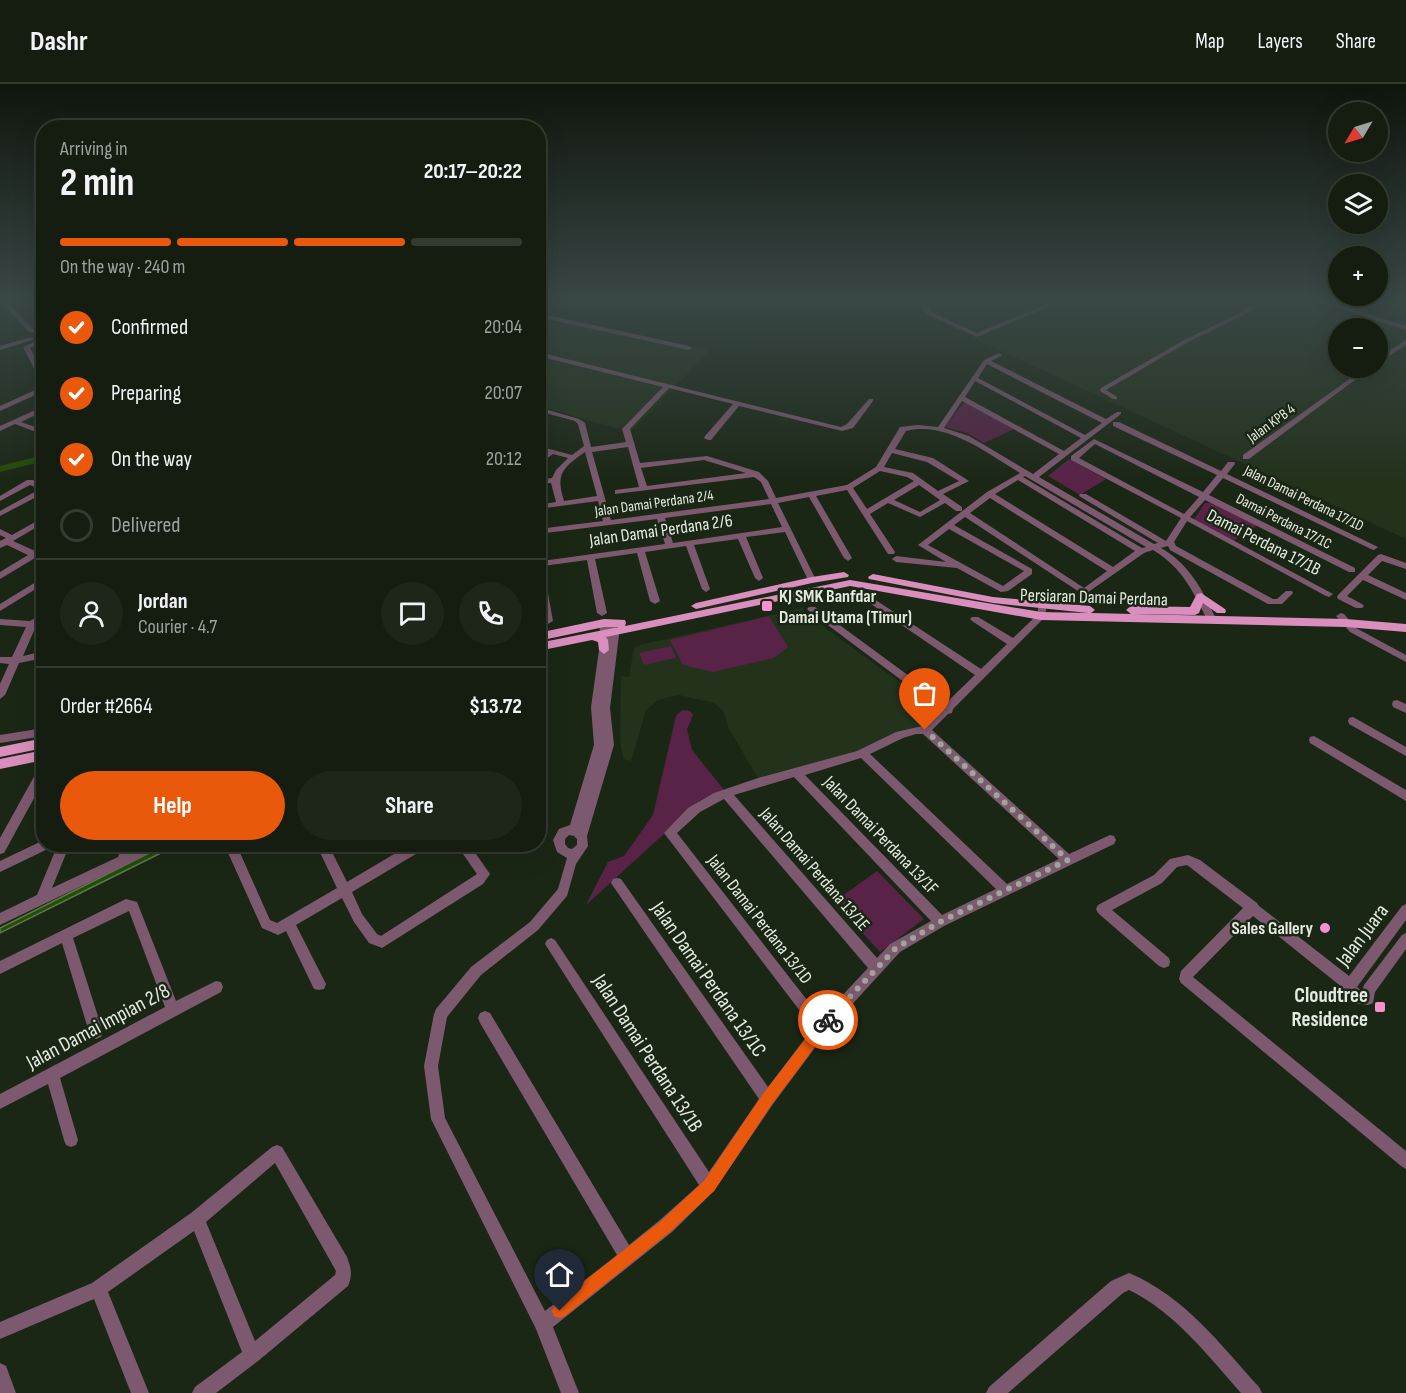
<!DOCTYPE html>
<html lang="en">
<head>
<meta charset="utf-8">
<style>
	:root { --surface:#141d10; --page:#1d2619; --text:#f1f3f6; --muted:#9da29f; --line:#333b30; --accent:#ea580c }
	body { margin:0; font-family:"Sofia Sans Condensed",sans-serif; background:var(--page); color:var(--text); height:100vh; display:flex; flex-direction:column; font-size:22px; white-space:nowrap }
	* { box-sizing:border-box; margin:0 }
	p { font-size:20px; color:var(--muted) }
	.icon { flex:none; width:33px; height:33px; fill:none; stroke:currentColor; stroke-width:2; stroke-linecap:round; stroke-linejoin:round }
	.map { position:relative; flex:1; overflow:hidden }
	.details { position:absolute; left:36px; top:36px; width:510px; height:732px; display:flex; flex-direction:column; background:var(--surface); border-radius:24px; box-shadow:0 6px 24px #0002,0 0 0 2px var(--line) }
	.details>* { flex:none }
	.needle { width:39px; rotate:232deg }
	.controls { position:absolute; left:1328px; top:18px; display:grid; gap:12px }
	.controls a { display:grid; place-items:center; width:60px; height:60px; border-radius:50%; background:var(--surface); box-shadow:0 6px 24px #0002,0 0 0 2px var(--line); font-size:30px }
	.pin { position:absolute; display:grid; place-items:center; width:51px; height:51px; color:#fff; margin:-62px -26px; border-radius:50% 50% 50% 0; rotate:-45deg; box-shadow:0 0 6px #0007 }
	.pin .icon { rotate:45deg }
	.courier { position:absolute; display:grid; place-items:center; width:60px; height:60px; margin:-30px; border:4px solid #ea580c; border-radius:50%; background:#fff; color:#222; box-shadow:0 2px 8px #0007 }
	.head em { font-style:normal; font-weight:700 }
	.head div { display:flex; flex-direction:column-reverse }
	.head { display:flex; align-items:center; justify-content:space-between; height:102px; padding:0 24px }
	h1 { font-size:39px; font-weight:700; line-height:45px }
	.bar { display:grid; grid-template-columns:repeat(4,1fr); gap:9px 6px; align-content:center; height:72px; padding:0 24px }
	.bar i { height:8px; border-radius:4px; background:var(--line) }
	.bar .current { background:var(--accent) }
	.bar p { grid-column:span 4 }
	.line { display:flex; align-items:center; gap:15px; padding:0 24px; border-top:2px solid var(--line) }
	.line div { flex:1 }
	.round { display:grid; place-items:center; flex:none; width:63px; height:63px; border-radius:32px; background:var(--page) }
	ol { padding:0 24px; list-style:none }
	li { display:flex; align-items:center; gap:18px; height:66px }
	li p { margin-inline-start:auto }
	li .icon { padding:6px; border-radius:50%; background:var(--accent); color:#fff; stroke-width:4 }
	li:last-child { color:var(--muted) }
	li i { width:33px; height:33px; border:3px solid var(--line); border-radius:50% }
	.button { display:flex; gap:12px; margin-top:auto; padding:12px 24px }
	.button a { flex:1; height:69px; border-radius:36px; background:var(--accent); color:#fff; font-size:24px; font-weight:700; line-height:69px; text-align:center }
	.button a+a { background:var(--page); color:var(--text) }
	header { display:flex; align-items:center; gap:36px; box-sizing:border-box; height:84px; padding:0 30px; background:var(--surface); border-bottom:2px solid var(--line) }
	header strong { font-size:28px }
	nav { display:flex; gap:33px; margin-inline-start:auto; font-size:21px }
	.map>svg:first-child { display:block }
	.built { fill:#23321b; fill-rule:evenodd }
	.green { fill:#582347 }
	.water { fill:#254c0b; stroke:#5e7c4b; stroke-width:1.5 }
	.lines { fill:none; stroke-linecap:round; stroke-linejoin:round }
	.river { fill:#254c0b; fill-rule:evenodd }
	.minor { fill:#7d596f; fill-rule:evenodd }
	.major { fill:#d98ebd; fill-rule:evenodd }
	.route { fill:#ea580c }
	.done { stroke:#9da698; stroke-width:6; stroke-dasharray:0 10.8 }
	.poi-dot { fill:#f590d1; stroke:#1b2715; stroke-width:2 }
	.labels { text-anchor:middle; stroke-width:5; stroke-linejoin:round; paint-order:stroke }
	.far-street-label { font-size:15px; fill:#e3ebdf; stroke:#1b2715 }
	.street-label { font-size:18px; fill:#e3ebdf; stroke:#1b2715 }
	.poi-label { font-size:18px; font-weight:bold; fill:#e3ebdf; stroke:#1b2715; text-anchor:start }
	.near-street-label { font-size:21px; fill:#e3ebdf; stroke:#1b2715 }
	.near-poi-label { font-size:21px; font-weight:bold; fill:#e3ebdf; stroke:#1b2715; text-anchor:end }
</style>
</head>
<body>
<header>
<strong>Dashr</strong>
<nav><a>Map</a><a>Layers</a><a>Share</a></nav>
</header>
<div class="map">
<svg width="1406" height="1309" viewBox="0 0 1406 1309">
	<rect width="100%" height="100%" fill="#1b2715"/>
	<g class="built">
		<path d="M 919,216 L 1406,216 L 1406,455 L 926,232 L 920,225 ZM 1338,244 L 1377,244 L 1377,284 L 1338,284 Z"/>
		<polygon points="538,229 710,267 630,348 539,322"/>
		<polygon points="802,524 808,531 939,627 918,644 885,653 864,666 759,696 728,643 724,628 714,619 679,611 658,616 646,626 631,677 623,675 620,655 621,592 629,593 634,564 640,561"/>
	</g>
	<g class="green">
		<polygon points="963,319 967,319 1014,345 984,359 967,349 945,343"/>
		<polygon points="1069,375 1106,395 1080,411 1048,392"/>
		<polygon points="1205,419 1212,419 1258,441 1232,458 1193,437"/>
		<polygon points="769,532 788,563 774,574 713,588 683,581 670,556"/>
		<polygon points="671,562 676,574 644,581 639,569"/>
		<polygon points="682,626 690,627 693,631 687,645 692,666 724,706 701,716 586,821 608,778 624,772 653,731 676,632"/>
		<polygon points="877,787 924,835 880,868 834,818"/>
	</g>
	<polygon class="water" points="165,761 177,761 0,849 0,844"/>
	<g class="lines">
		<polygon class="river" points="44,371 44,377 0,388 0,382"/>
		<g class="minor">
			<polygon points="1,216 5,216 33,245 44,245 44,249 29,248 1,218"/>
			<polygon points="552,216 560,216 538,226 538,222"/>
			<polygon points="920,216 926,216 928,224 931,228 977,249 1057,216 1065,216 977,253 927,230 922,225"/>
			<polygon points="1259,216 1266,216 1246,230 1188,258 1106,306 1117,313 1117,315 1113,315 1100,307 1101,304 1184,256 1242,228"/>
			<polygon points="1314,216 1323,216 1406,242 1406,246"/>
			<polygon points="538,229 689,262 692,264 689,266 538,233"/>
			<polygon points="31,253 33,254 33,256 0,266 0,262"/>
			<polygon points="44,254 44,258 30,264 44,291 44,300 41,298 23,263"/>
			<polygon points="1406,256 1406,261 1377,280 1377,275"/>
			<path d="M 538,268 L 841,343 L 847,340 L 869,315 L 873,315 L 873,317 L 853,344 L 842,347 L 739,322 L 711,356 L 708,356 L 704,354 L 705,352 L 733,320 L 669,304 L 630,345 L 640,379 L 707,372 L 759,388 L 768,397 L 776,414 L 847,401 L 876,383 L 900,343 L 918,341 L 938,343 L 984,276 L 999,269 L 1002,271 L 1001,272 L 991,277 L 1106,335 L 1117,328 L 1121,328 L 1121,330 L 1039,393 L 1154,460 L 1158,459 L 1079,412 L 1080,410 L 1086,410 L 1166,457 L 1181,434 L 1071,376 L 1071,372 L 1094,355 L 1203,408 L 1217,391 L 1113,342 L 1113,338 L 1119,338 L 1221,387 L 1228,378 L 1234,378 L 1235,380 L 1227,390 L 1378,463 L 1374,466 L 1371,465 L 1223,394 L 1209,411 L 1355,484 L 1355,488 L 1349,488 L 1205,416 L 1190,433 L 1333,510 L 1329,513 L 1326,512 L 1187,437 L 1174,458 L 1176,462 L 1273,515 L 1277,515 L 1286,507 L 1292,507 L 1293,509 L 1282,520 L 1268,520 L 1170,466 L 1168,462 L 1161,464 C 1189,480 1203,506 1216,535 L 1211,538 L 1208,537 C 1192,507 1184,485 1153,466 L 1144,469 L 1084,511 L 965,433 L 954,441 L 1032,485 L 1032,490 L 1008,507 L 1001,508 L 957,484 L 896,478 L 892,475 L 896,472 L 946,478 L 918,461 L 987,408 L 1020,389 C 986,369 947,337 906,347 L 895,365 L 933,374 L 969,397 L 943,410 L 962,423 L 962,427 L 956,427 L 945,419 L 920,433 L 888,419 L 870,430 L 895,468 L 894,470 L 888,470 L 847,406 L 816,412 L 852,474 L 848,477 L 844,474 L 809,413 L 778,419 L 816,496 L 815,498 L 812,499 L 808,496 L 785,448 L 746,453 L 763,494 L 759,497 L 755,494 L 738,455 L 694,461 L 710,505 L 706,508 L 702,505 L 686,462 L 645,468 L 660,517 L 655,520 L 650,517 L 637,469 L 595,475 L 607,529 L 602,532 L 597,529 L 587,476 L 543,482 L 553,537 L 548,540 L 543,537 L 538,507 L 538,474 L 542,477 L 665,460 L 657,435 L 538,450 L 538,445 L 603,437 L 598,417 L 538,425 L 538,421 L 556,418 L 551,399 L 538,400 L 538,396 L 552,394 L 556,386 L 568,374 L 553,370 L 538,381 L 538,375 L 546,368 L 538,366 L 538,362 L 572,371 L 584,362 L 578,340 L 575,337 L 538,327 L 538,323 L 579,335 L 585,339 L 591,363 L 626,358 L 622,345 L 663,303 L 538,272 ZM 987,280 L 1102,339 L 1085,351 L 978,294 ZM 975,297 L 1081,354 L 1064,367 L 965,313 ZM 962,317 L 1059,370 L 1033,390 L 969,352 L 944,344 ZM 1095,360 L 1199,413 L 1184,430 L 1079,374 ZM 628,363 L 639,403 L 615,406 L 615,410 L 754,393 L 761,398 L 769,415 L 611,436 L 592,368 ZM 585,368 L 597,412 L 564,417 C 555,389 563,384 585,368 ZM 892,369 L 927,378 L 959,397 L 938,407 L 913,389 L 884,383 ZM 704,376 L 746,389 L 647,402 L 641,384 ZM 880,387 L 907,393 L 914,397 L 867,425 L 853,404 ZM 1025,392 L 1146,463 L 1142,464 L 1023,393 ZM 1018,396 L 1135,467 L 1113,483 L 995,410 ZM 919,401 L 940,416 L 920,428 L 894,416 ZM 990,414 L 1107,487 L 1084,504 L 970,429 ZM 771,420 L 782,443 L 673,459 L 665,434 ZM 949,445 L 1024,487 L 1003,502 L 928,461 Z"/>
			<polygon points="1365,284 1371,284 1249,375 1243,375 1243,371"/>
			<polygon points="44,302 44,307 0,327 0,322"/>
			<polygon points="44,322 44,327 21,338 44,346 44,351 15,340 0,347 0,342"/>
			<polygon points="27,396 33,396 44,401 44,409 0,432 0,427 40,405 30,401 0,417 0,412"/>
			<polygon points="44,433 44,439 13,457 44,471 44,478 35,474 0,495 0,488 28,471 7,461 0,464 0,457 6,454 0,451 0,445 12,451"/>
			<polygon points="1381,470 1406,479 1406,485 1382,477 1368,491 1406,509 1406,516 1363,496 1347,512 1362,520 1364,522 1362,524 1356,524 1338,515 1337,513 1338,511 1378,471"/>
			<polygon points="44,493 44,500 0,527 0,520"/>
			<path d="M 871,513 L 981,585 L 1007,560 L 972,537 L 970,535 L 972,533 L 978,533 L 1013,554 L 1037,531 L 1039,520 L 1045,520 L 1047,522 L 1044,534 L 953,625 L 952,629 L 948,630 L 932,646 L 1069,770 L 1110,751 L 1114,752 L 1116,756 L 1114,760 L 944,842 L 900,868 L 826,949 L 773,1020 L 714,1107 L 672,1148 L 553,1243 L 579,1309 L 561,1309 L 536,1245 L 431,1035 L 424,982 L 434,930 L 436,925 L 471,883 L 530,838 L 558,805 L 567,774 L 557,768 L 553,756 L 559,745 L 570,741 L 594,661 L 591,623 L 601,552 L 599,542 L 604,539 L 614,539 L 619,551 L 610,624 L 614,661 L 587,752 L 588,762 L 576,780 L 567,812 L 538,846 L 481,891 L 447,933 L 438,982 L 445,1034 L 545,1227 L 617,1171 L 480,939 L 478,934 L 480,929 L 485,927 L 490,929 L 629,1161 L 660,1136 L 699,1101 L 545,860 L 547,856 L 551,854 L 555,856 L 709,1088 L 759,1015 L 611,799 L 613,795 L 617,794 L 621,795 L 768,1003 L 813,944 L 664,749 L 688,724 L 714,709 L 758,694 L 857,667 L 896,648 L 922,642 L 940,625 L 809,527 L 807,525 L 809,523 L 815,523 L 946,619 L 975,591 L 868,518 L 867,516 ZM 916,650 L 923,650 L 1059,775 L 1007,800 L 870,670 L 903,654 ZM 861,674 L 996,805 L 942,831 L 805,691 ZM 794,693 L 931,837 L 890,860 L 877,874 L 734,711 ZM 724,715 L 868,884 L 821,934 L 677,749 L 700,728 ZM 569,751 L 574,752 L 577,755 L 577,761 L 572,765 L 568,764 L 565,760 L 565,755 Z"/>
			<polygon points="44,529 44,537 36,542 23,572 44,567 44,574 19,579 5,611 0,615 0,600 9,580 0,579 0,573 12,573 26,543 0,541 0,535 30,537"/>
			<polygon points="1341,529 1344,530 1356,544 1406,571 1406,578 1350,548 1336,532"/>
			<polygon points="1397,616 1406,620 1406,629 1393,623 1392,620 1393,617"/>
			<polygon points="1353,633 1406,663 1406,672 1349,640 1348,637 1349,634"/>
			<polygon points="44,644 44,652 0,659 0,651"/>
			<polygon points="1314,652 1406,706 1406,717 1310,659 1309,656 1310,653"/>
			<polygon points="40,688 44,689 44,696 4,769 0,770 0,754 36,689"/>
			<polygon points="44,756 44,760 52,760 50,764 0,788 0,777"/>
			<polygon points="58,760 70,760 52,804 118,773 123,760 135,760 132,766 144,760 163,760 161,764 0,841 0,829 37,811"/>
			<polygon points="224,760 236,760 270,836 277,839 337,804 316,760 328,760 347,798 411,760 428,760 426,764 352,808 362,830 377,850 381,852 477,790 456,760 469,760 490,790 483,800 382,864 369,859 354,838 342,814 296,841 326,900 324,905 319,906 314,905 286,847 278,851 262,844"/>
			<polygon points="1188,771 1200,776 1257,819 1259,822 1349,892 1402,822 1406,820 1406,836 1357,903 1362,907 1364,901 1402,851 1406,849 1406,865 1375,908 1373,919 1368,921 1353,919 1345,910 1343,904 1253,832 1193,893 1406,1067 1406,1085 1401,1082 1181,899 1179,895 1181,887 1243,824 1187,781 1177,783 1162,799 1112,826 1169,874 1170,878 1169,882 1164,884 1159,882 1098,829 1096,825 1098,821 1154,791 1170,775"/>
			<polygon points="126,815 137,818 176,917 216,897 221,898 223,903 221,908 60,994 78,1056 76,1061 71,1063 66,1061 64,1056 48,1000 0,1025 0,1010 165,923 129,827 73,854 103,948 101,953 96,955 91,953 89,948 62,859 0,890 0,877"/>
			<path d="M 277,1061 L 282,1063 L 347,1173 C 351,1184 353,1190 348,1202 L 258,1277 L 216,1309 L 192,1309 L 195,1303 L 242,1268 L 194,1147 L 108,1208 L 149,1309 L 131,1309 L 94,1215 L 0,1255 L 0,1238 L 92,1199 L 191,1129 L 272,1063 ZM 275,1079 L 336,1187 L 335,1191 L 255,1257 L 206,1138 Z"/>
			<path d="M 1129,1189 C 1184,1212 1220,1260 1259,1303 L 1262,1309 L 1241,1309 C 1207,1271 1176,1229 1129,1206 L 1123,1209 L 1008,1309 L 986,1309 L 989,1303 L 1111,1197 Z"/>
			<polygon points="0,1279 6,1282 16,1309 0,1309"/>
		</g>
		<g class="major">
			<polygon points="844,488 849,491 848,493 812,499 696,525 691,522 696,519 812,493"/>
			<polygon points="873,490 993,513 1090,522 1095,526 1091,529 1346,535 1406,540 1406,548 1346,543 1041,536 850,502 606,553 608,556 609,566 604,570 599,566 598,558 592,556 538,567 538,559 619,543 604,543 538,557 538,549 604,535 625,536 626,539 625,542 850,496 1041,528 1088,529 993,519 869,495 868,493"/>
			<polygon points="1201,509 1225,525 1226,527 1225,529 1217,529 1203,519 1199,529 1195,531 1131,530 1126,526 1131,522 1190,523 1197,510"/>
			<polygon points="44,654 44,664 0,673 0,663"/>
			<polygon points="44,666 44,676 0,685 0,675"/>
		</g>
	</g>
	<linearGradient id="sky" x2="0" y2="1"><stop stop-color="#0f150c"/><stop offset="0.54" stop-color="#394746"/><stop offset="1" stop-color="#394746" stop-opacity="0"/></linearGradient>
	<rect width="1406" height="399" fill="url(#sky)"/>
	<polygon class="route" points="828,929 832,931 834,936 832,940 772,1020 714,1107 671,1147 565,1232 560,1234 554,1232 552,1227 554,1221 661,1137 704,1097 763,1010 824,931"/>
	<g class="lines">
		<polyline class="done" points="828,936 896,864 940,838 1068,776 925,646"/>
	</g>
	<g class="poi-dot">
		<rect x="761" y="516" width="12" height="12" rx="3"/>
		<circle cx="1325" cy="844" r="6"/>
		<rect x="1374" y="917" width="12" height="12" rx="3"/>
	</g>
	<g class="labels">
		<g class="far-street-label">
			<text transform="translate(1271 339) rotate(-36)" y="5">Jalan KPB 4</text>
			<text transform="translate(1304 414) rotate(26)" y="5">Jalan Damai Perdana 17/1D</text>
			<text transform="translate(654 419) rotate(-8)" y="5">Jalan Damai Perdana 2/4</text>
			<text transform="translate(1284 437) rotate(27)" y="5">Damai Perdana 17/1C</text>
		</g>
		<g class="street-label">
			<text transform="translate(661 446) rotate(-8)" y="6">Jalan Damai Perdana 2/6</text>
			<text transform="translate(1264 458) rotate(27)" y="6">Damai Perdana 17/1B</text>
			<text transform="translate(1094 513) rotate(2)" y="6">Persiaran Damai Perdana</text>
			<text transform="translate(881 751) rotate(46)" y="6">Jalan Damai Perdana 13/1F</text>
			<text transform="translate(815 785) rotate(49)" y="6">Jalan Damai Perdana 13/1E</text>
			<text transform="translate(760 835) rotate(52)" y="6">Jalan Damai Perdana 13/1D</text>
		</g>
		<g class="poi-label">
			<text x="779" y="518">KJ SMK Banfdar<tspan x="779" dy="21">Damai Utama (Timur)</tspan></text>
			<text x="1313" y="850" text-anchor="end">Sales Gallery</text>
		</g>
		<g class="near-street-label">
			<text transform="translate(1362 851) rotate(-53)" y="7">Jalan Juara</text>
			<text transform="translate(709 895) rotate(55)" y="7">Jalan Damai Perdana 13/1C</text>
			<text transform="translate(98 942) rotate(-28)" y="7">Jalan Damai Impian 2/8</text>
			<text transform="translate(648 969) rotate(57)" y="7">Jalan Damai Perdana 13/1B</text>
		</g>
		<g class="near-poi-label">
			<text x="1368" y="918">Cloudtree<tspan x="1368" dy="24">Residence</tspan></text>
		</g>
	</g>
</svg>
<div class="controls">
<a><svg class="needle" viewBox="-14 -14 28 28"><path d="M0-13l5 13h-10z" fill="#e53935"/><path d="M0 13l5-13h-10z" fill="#9da29f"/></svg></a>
<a><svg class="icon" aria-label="layers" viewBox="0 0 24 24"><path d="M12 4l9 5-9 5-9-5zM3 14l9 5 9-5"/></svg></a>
<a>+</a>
<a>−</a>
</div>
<div class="pin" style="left:925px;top:646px;background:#ea580c"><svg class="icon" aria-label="bag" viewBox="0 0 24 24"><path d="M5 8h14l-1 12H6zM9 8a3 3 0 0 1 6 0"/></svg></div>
<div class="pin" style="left:560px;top:1227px;background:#1f2937"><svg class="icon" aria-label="home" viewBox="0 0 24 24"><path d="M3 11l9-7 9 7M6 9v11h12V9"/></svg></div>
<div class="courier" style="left:828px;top:936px"><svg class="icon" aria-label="bike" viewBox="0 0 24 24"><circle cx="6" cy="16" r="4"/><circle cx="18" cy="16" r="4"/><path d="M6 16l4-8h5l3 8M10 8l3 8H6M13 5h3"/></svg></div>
<section class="details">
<div class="head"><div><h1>2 min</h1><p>Arriving in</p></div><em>20:17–20:22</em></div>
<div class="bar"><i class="current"></i><i class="current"></i><i class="current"></i><i></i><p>On the way · 240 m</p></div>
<ol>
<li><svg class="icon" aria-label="check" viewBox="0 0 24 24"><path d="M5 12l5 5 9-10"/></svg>Confirmed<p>20:04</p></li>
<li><svg class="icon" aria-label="check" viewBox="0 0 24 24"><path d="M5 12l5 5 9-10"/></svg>Preparing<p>20:07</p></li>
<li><svg class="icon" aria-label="check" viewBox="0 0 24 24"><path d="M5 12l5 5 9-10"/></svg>On the way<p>20:12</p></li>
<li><i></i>Delivered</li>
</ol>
<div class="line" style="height:108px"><a class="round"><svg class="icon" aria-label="person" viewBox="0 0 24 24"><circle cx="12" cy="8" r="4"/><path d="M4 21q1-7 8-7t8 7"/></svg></a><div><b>Jordan</b><p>Courier · 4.7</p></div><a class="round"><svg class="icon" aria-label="chat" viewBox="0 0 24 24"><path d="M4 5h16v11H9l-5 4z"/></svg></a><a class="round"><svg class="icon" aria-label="phone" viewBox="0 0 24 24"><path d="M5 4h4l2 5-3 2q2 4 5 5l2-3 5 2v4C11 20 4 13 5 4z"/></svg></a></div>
<div class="line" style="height:78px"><div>Order #2664</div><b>$13.72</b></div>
<div class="button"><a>Help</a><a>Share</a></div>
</section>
</div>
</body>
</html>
